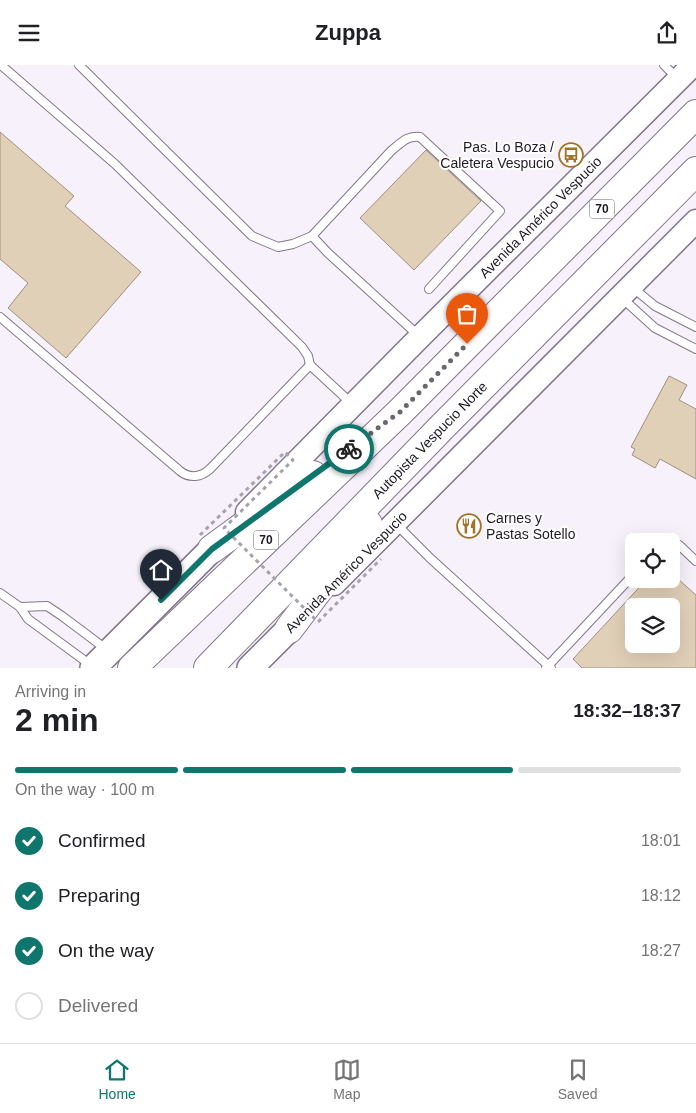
<!DOCTYPE html>
<html lang="en">
<head>
<meta charset="utf-8">
<style>
	:root { --surface:#fff; --page:#f2f2f2; --text:#202124; --muted:#757577; --line:#e0e0e0; --accent:#0f766e }
	body { margin:0; font-family:Arial,sans-serif; background:var(--page); color:var(--text); height:100vh; display:flex; flex-direction:column; font-size:19px; white-space:nowrap }
	* { box-sizing:border-box; margin:0 }
	p { font-size:16px; color:var(--muted) }
	.icon { flex:none; width:28px; height:28px; fill:none; stroke:currentColor; stroke-width:2; stroke-linecap:round; stroke-linejoin:round }
	.map { position:relative; height:603px; overflow:hidden }
	.sheet { display:flex; flex-direction:column; background:var(--surface); flex:1 }
	.sheet>* { flex:none }
	.fabs { position:absolute; left:625px; top:468px; display:grid; gap:10px }
	.fabs a { display:grid; place-items:center; width:55px; height:55px; border-radius:8px; background:var(--surface); box-shadow:0 5px 20px #0002; font-size:25px }
	.pin { position:absolute; display:grid; place-items:center; width:42px; height:42px; color:#fff; margin:-51px -21px; border-radius:50% 50% 50% 0; rotate:-45deg; box-shadow:0 0 5px #0007 }
	.pin .icon { rotate:45deg }
	.courier { position:absolute; display:grid; place-items:center; width:50px; height:50px; margin:-25px; border:4px solid #0f766e; border-radius:50%; background:#fff; color:#222; box-shadow:0 1px 6px #0007 }
	.summary em { font-style:normal; font-weight:700 }
	.summary div { display:flex; flex-direction:column-reverse }
	.summary { display:flex; align-items:center; justify-content:space-between; height:85px; padding:0 15px }
	h1 { font-size:32px; font-weight:700; line-height:38px }
	.bar { display:grid; grid-template-columns:repeat(4,1fr); gap:8px 5px; align-content:center; height:60px; padding:0 15px }
	.bar i { height:6px; border-radius:4px; background:var(--line) }
	.bar .on { background:var(--accent) }
	.bar p { grid-column:span 4 }
	ol { padding:0 15px; list-style:none }
	li { display:flex; align-items:center; gap:15px; height:55px }
	li p { margin-inline-start:auto }
	li .icon { padding:5px; border-radius:50%; background:var(--accent); color:#fff; stroke-width:4 }
	li:last-child { color:var(--muted) }
	li i { width:28px; height:28px; border:2px solid var(--line); border-radius:50% }
	header { display:flex; justify-content:space-between; align-items:center; height:65px; padding:0 15px; background:var(--surface); font-size:22px; font-weight:700 }
	.tabs { display:flex; justify-content:space-around; align-items:center; height:70px; border-top:1px solid var(--line); background:var(--surface); font-size:14px; color:var(--muted) }
	.tabs a { display:grid; justify-items:center; gap:2px }
	.tabs .on { color:var(--accent) }
	.map>svg:first-child { display:block }
	.building { fill:#e1d0b8; stroke:#a0907a; fill-rule:evenodd }
	.lines { fill:none; stroke-linecap:round; stroke-linejoin:round }
	.lane-casing { stroke:#83768c; stroke-width:10 }
	.secondary-casing { stroke:#83768c; stroke-width:25 }
	.primary-casing { stroke:#83768c; stroke-width:28 }
	.highway-casing { stroke:#83768c; stroke-width:30 }
	.lane { stroke:#fff; stroke-width:8 }
	.secondary { stroke:#fff; stroke-width:22 }
	.primary { stroke:#fff; stroke-width:25 }
	.highway { stroke:#fff; stroke-width:28 }
	.path-bridge { stroke:#a8a2ac; stroke-width:3; stroke-dasharray:4 4; stroke-linecap:butt }
	.done { stroke:#6b666f; stroke-width:5; stroke-dasharray:0 9 }
	.route { stroke:#0f766e; stroke-width:6 }
	.labels { text-anchor:middle; stroke-width:4; stroke-linejoin:round; paint-order:stroke }
	.shield { fill:#fff; stroke:#635f66; stroke-width:1 }
	.shield-label { font-size:12px; font-weight:bold; fill:#201b24 }
	.poi-label { font-size:14px; fill:#201b24; stroke:#fff; text-anchor:end }
	.street-label { font-size:14px; fill:#201b24; stroke:#fff }
</style>
</head>
<body>
<header><svg class="icon" aria-label="menu" viewBox="0 0 24 24"><path d="M4 6h16M4 12h16M4 18h16"/></svg>Zuppa<svg class="icon" aria-label="share" viewBox="0 0 24 24"><path d="M12 15V3M7 8l5-5 5 5M5 13v7h14v-7"/></svg></header>
<div class="map">
<svg width="696" height="603" viewBox="0 0 696 603">
	<rect width="100%" height="100%" fill="#f7f1fb"/>
	<g class="building">
		<polygon points="0,67 74,131 65,141 141,207 66,293 8,243 28,218 0,194"/>
		<polygon points="426,85 481,136 414,205 360,153"/>
		<polygon points="669,311 687,320 679,335 696,344 696,414 660,394 655,403 632,390 635,384 631,382"/>
		<path d="M 647,514 L 678,514 L 696,530 L 696,603 L 582,603 L 573,594 ZM 634,541 L 671,541 L 671,579 L 634,579 Z"/>
	</g>
	<g class="lines">
		<g class="lane-casing">
			<g id="lane">
				<polyline points="1,0 115,99 302,282 308,291 310,300"/>
				<path d="M 79,0 L 252,171 L 278,182 L 293,179 L 312,171 L 391,86 C 401,78 407,70 420,72 L 500,146 L 429,224"/>
				<polyline points="664,0 677,13"/>
				<polyline points="312,171 328,188 418,270"/>
				<polyline points="632,222 655,241 696,262"/>
				<polyline points="622,233 655,263 696,284"/>
				<path d="M 0,252 L 180,406 C 190,414 201,412 210,404 L 310,300 L 351,338"/>
				<polyline points="397,460 430,493 551,603"/>
				<polyline points="671,479 679,480 696,496"/>
				<polyline points="0,528 20,542 28,554 92,601"/>
				<polyline points="20,542 47,541 62,551 106,584"/>
				<polyline points="546,603 634,509"/>
			</g>
		</g>
		<g class="secondary-casing">
			<g id="secondary">
				<path id="s1" d="M 247,447 L 420,272 L 693,0"/>
				<polyline points="334,519 696,156"/>
			</g>
		</g>
		<g class="primary-casing">
			<g id="primary">
				<polyline points="93,603 212,484"/>
				<polyline points="250,603 289,564"/>
			</g>
		</g>
		<g class="highway-casing">
			<g id="highway">
				<polyline points="212,484 313,410"/>
				<polyline points="289,564 368,459"/>
				<polyline points="132,603 400,347 696,49"/>
				<path id="s2" d="M 208,603 L 442,362 L 696,106"/>
			</g>
		</g>
		<use href="#lane" class="lane"/>
		<use href="#secondary" class="secondary"/>
		<use href="#primary" class="primary"/>
		<use href="#highway" class="highway"/>
		<polyline class="path-bridge" points="200,470 285,387 293,395 224,463 318,557 381,494"/>
	</g>
	<g class="lines">
		<polyline class="done" points="349,384 400,347 467,279"/>
		<polyline class="route" points="161,535 212,484 349,384"/>
	</g>
	<defs>
		<g id="bus-ring" transform="scale(1.25)"><circle r="9.5" fill="#fff" stroke="#a27326" stroke-width="1.5"/><path d="M-5-6H5V4H4V6H2V4H-2V6H-4V4H-5ZM-3.5-4V0h7V-4ZM-3.5 1.2v1.5H-2V1.2ZM2 1.2v1.5H3.5V1.2Z" fill="#a27326"/></g>
		<g id="restaurant-ring" transform="scale(1.25)"><circle r="9.5" fill="#fff" stroke="#a27326" stroke-width="1.5"/><path d="M-5-6h1v4h1v-4h1v4h1v-4h1v5L-1.5 .5V6h-2V.5L-5-1ZM5-6V6H3V1.5H1.5Q1.5-4 5-6Z" fill="#a27326"/></g>
	</defs>
	<g fill-rule="evenodd">
		<use href="#bus-ring" x="571" y="90"/>
		<use href="#restaurant-ring" x="469" y="461"/>
	</g>
	<g class="labels">
		<g class="shield">
			<rect x="589.5" y="134.5" width="25" height="19" rx="4"/>
			<rect x="253.5" y="465.5" width="25" height="19" rx="4"/>
		</g>
		<g class="shield-label">
			<text x="602" y="148">70</text>
			<text x="266" y="479">70</text>
		</g>
		<g class="poi-label">
			<text x="554" y="87">Pas. Lo Boza /<tspan x="554" dy="16">Caletera Vespucio</tspan></text>
			<text x="486" y="458" text-anchor="start">Carnes y<tspan x="486" dy="16">Pastas Sotello</tspan></text>
		</g>
		<g class="street-label">
			<text dy="5" stroke="none"><textPath href="#s1" startOffset="416">Avenida Américo Vespucio</textPath></text>
			<text dy="5" stroke="none"><textPath href="#s2" startOffset="318">Autopista Vespucio Norte</textPath></text>
			<text transform="translate(346 507) rotate(-45)" y="5">Avenida Américo Vespucio</text>
		</g>
	</g>
</svg>
<div class="fabs">
<a><svg class="icon" aria-label="locate" viewBox="0 0 24 24"><circle cx="12" cy="12" r="6"/><path d="M12 2v4M12 18v4M2 12h4M18 12h4"/></svg></a>
<a><svg class="icon" aria-label="layers" viewBox="0 0 24 24"><path d="M12 4l9 5-9 5-9-5zM3 14l9 5 9-5"/></svg></a>
</div>
<div class="pin" style="left:467px;top:279px;background:#ea580c"><svg class="icon" aria-label="bag" viewBox="0 0 24 24"><path d="M5 8h14l-1 12H6zM9 8a3 3 0 0 1 6 0"/></svg></div>
<div class="pin" style="left:161px;top:535px;background:#1f2937"><svg class="icon" aria-label="home" viewBox="0 0 24 24"><path d="M3 11l9-7 9 7M6 9v11h12V9"/></svg></div>
<div class="courier" style="left:349px;top:384px"><svg class="icon" aria-label="bike" viewBox="0 0 24 24"><circle cx="6" cy="16" r="4"/><circle cx="18" cy="16" r="4"/><path d="M6 16l4-8h5l3 8M10 8l3 8H6M13 5h3"/></svg></div>
</div>
<section class="sheet">
<div class="summary"><div><h1>2 min</h1><p>Arriving in</p></div><em>18:32–18:37</em></div>
<div class="bar"><i class="on"></i><i class="on"></i><i class="on"></i><i></i><p>On the way · 100 m</p></div>
<ol>
<li><svg class="icon" aria-label="check" viewBox="0 0 24 24"><path d="M5 12l5 5 9-10"/></svg>Confirmed<p>18:01</p></li>
<li><svg class="icon" aria-label="check" viewBox="0 0 24 24"><path d="M5 12l5 5 9-10"/></svg>Preparing<p>18:12</p></li>
<li><svg class="icon" aria-label="check" viewBox="0 0 24 24"><path d="M5 12l5 5 9-10"/></svg>On the way<p>18:27</p></li>
<li><i></i>Delivered</li>
</ol>
</section>
<nav class="tabs">
<a class="on"><svg class="icon" aria-label="home" viewBox="0 0 24 24"><path d="M3 11l9-7 9 7M6 9v11h12V9"/></svg>Home</a>
<a><svg class="icon" aria-label="map" viewBox="0 0 24 24"><path d="M3 6l6-2 6 2 6-2v14l-6 2-6-2-6 2zM9 4v14M15 6v14"/></svg>Map</a>
<a><svg class="icon" aria-label="saved" viewBox="0 0 24 24"><path d="M7 4h10v16l-5-4-5 4z"/></svg>Saved</a>
</nav>
</body>
</html>
